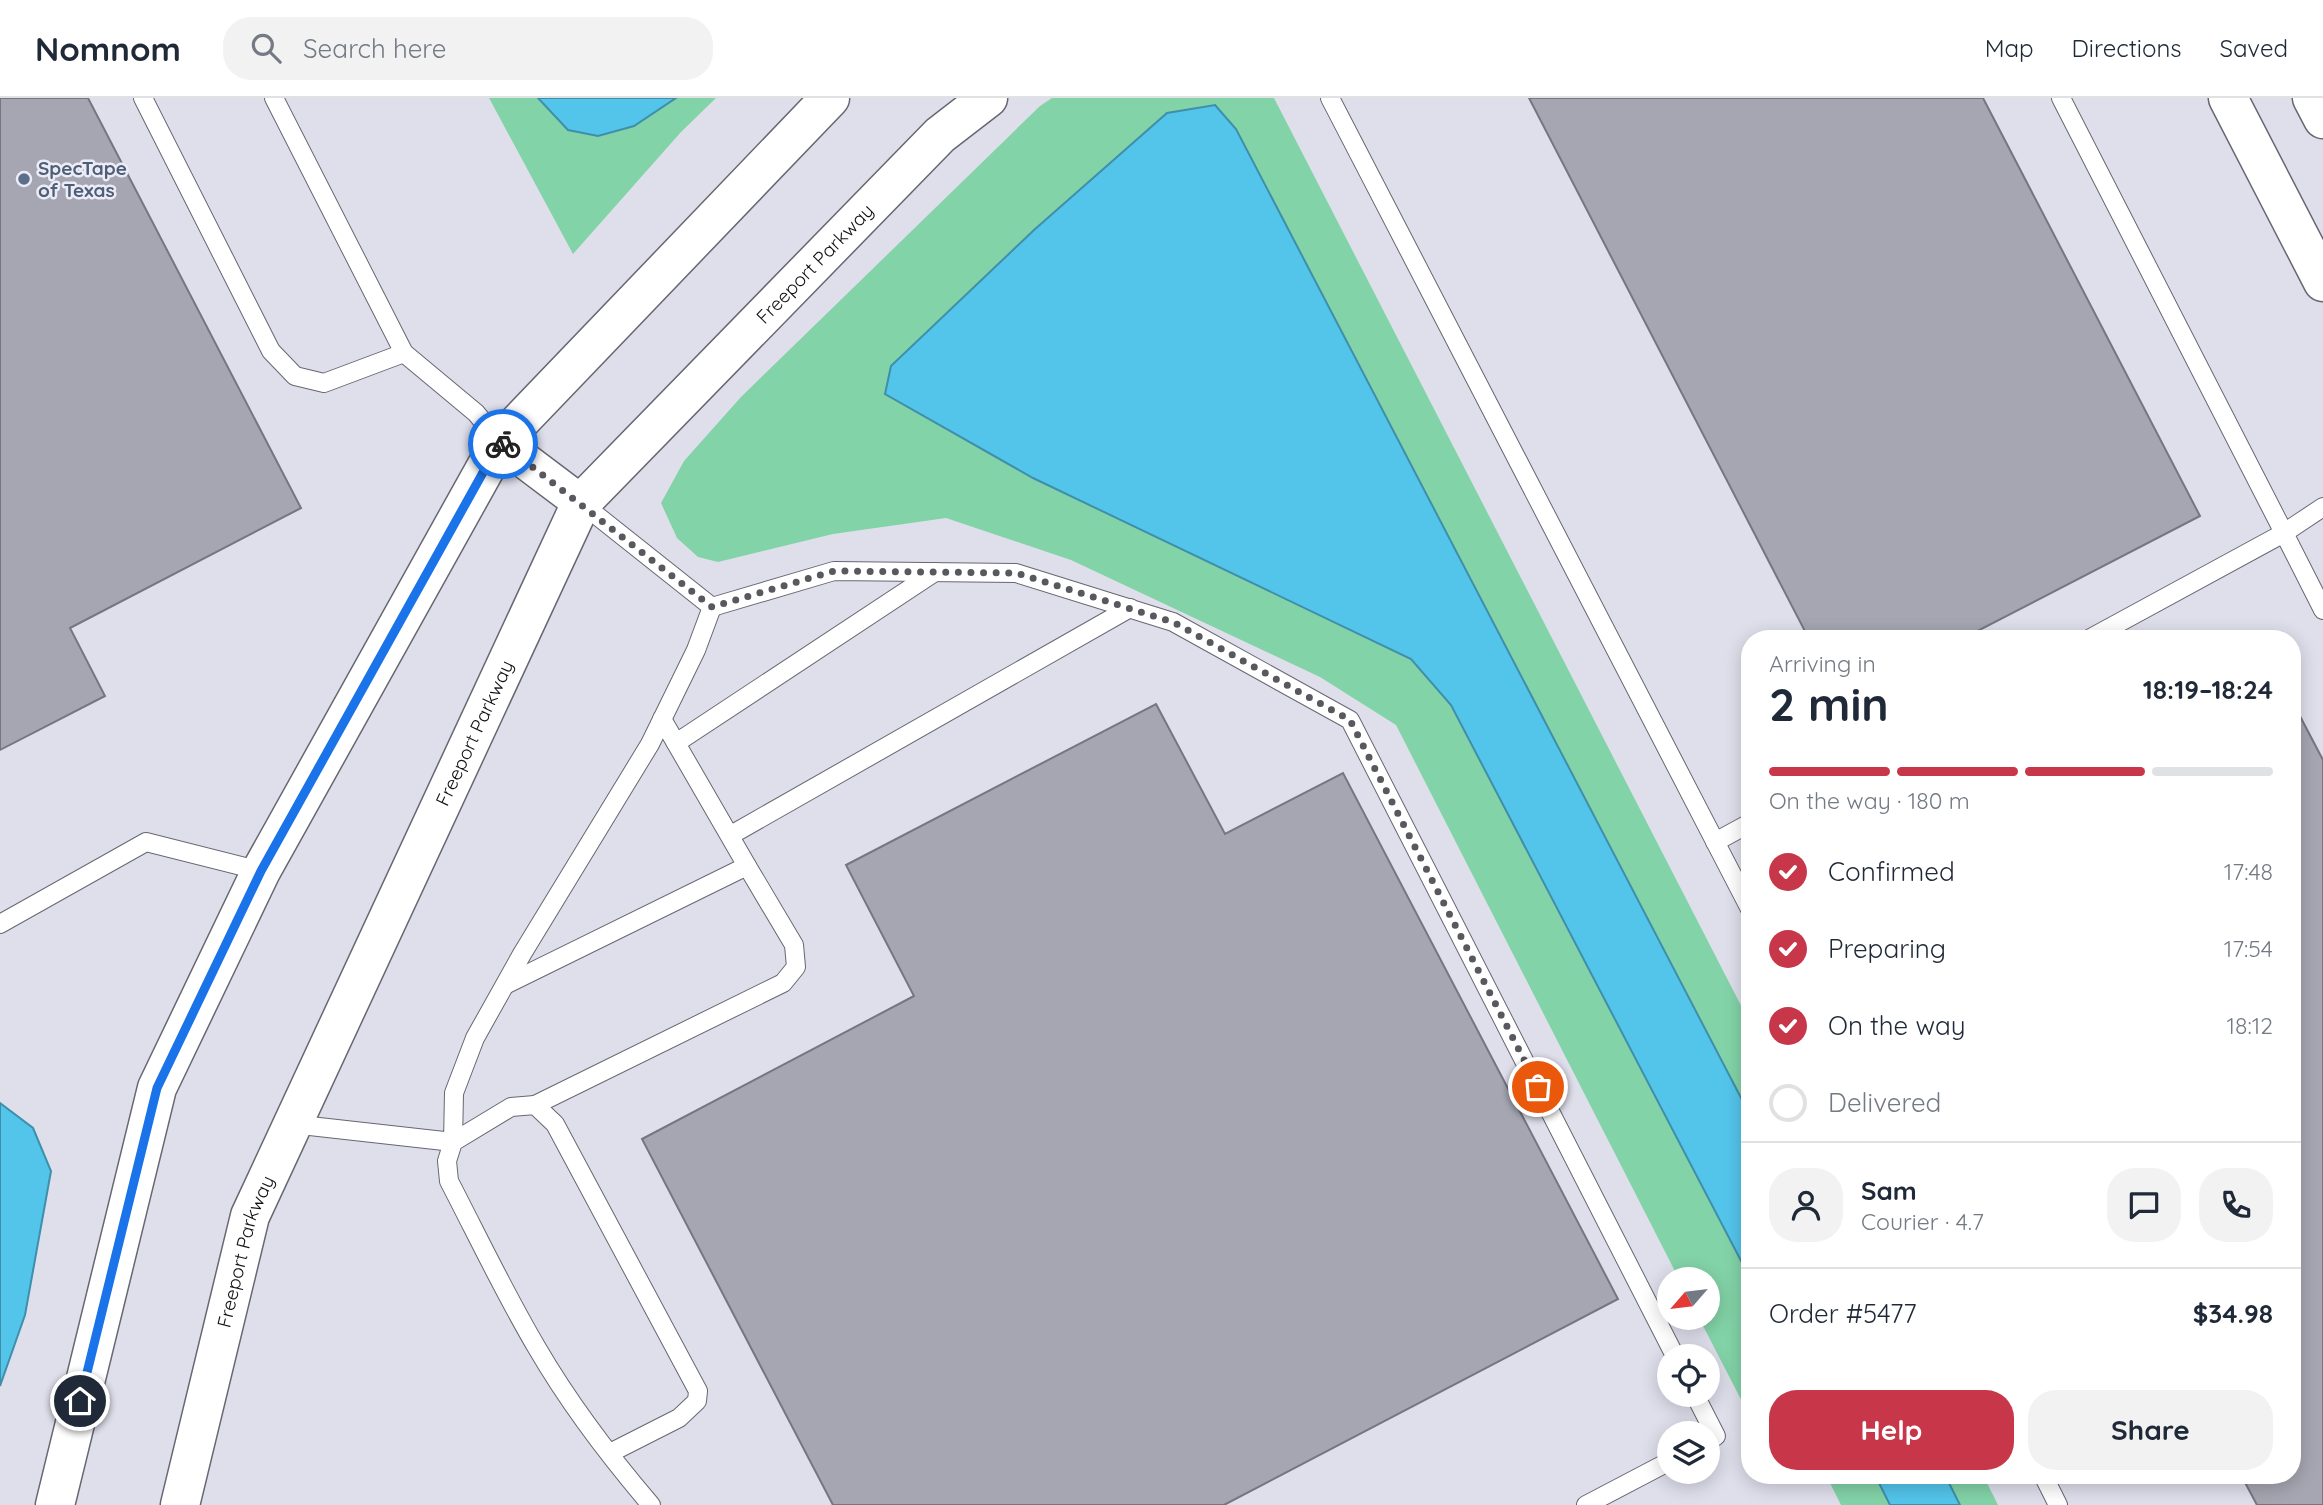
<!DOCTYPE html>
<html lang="en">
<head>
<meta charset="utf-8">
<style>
	:root { --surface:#fff; --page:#f2f2f3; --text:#1f2937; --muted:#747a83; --line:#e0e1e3; --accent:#c73749 }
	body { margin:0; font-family:Quicksand,sans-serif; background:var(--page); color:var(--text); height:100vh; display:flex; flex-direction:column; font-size:26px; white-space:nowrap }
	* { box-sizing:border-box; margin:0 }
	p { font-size:23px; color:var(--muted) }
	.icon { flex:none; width:38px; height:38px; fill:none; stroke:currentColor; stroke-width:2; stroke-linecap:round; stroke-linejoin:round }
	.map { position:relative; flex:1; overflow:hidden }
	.panel { position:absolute; left:1741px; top:532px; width:560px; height:854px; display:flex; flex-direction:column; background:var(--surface); border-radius:28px; box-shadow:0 4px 18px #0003 }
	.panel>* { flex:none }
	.needle { width:46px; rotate:242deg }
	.tools { position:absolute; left:1657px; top:1169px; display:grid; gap:14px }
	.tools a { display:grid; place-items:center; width:63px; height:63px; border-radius:50%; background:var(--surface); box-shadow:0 4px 18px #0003; font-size:35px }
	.pin { position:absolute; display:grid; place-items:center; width:60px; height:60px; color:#fff; margin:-30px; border:4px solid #fff; border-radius:50%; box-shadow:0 2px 7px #0007 }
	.courier { position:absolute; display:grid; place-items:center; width:70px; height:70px; margin:-35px; border:5px solid #1a73e8; border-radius:50%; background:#fff; color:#222; box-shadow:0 2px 9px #0007 }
	.summary em { font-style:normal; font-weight:700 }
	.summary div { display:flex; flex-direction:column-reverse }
	.summary { display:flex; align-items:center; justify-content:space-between; height:119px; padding:0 28px }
	h1 { font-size:46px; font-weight:700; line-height:52px }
	.bar { display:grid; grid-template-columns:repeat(4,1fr); gap:10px 7px; align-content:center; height:84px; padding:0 28px }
	.bar i { height:9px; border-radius:5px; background:var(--line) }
	.bar .selected { background:var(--accent) }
	.bar p { grid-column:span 4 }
	.line { display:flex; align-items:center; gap:18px; padding:0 28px; border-top:2px solid var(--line) }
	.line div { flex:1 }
	.round { display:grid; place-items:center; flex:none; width:74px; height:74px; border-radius:28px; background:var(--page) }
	ol { padding:0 28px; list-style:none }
	li { display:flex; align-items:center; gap:21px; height:77px }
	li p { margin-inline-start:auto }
	li .icon { padding:7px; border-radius:50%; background:var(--accent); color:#fff; stroke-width:4 }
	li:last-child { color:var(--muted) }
	li i { width:38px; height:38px; border:4px solid var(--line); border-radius:50% }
	.cta { display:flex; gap:14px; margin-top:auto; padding:14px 28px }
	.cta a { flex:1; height:80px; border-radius:28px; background:var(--accent); color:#fff; font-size:28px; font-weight:700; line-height:80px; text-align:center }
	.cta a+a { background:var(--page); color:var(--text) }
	header { display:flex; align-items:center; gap:42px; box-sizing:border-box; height:98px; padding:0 35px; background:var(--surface); border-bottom:2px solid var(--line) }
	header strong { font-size:33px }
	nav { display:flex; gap:38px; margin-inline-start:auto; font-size:24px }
	.search { width:490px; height:63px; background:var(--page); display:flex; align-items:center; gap:18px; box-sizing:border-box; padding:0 24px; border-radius:28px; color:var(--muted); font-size:26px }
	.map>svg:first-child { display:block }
	.green { fill:#83d3a8 }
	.water { fill:#53c5eb; stroke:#3f8faa; stroke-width:2 }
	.building { fill:#a5a6b1; stroke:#757681; stroke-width:2 }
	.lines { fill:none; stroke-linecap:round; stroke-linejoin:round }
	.service-casing { stroke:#666771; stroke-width:20 }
	.minor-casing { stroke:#666771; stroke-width:38 }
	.secondary-casing { stroke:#666771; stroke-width:41 }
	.service { stroke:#fff; stroke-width:18 }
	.minor { stroke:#fff; stroke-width:35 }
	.secondary { stroke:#fff; stroke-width:38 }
	.done { stroke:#58585f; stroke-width:7; stroke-dasharray:0 12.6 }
	.route { stroke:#1a73e8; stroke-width:9 }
	.service-dot { fill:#5c6f8a; stroke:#ebecf8; stroke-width:2.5 }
	.labels { text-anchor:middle; stroke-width:5; stroke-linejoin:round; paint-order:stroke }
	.service-label { font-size:19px; font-weight:bold; fill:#4e5e75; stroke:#ebecf8; text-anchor:start }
	.street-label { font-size:19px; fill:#101014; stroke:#ebecf8 }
</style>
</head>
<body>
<header>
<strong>Nomnom</strong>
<div class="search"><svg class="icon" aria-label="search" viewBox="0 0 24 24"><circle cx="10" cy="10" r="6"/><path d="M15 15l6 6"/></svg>Search here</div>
<nav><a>Map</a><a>Directions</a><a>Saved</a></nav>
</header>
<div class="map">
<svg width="2323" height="1407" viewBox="0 0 2323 1407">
	<rect width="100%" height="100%" fill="#dedfeb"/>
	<g class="green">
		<polygon points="489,0 716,0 681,34 573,156"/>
		<polygon points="1052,0 1274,0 1750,925 1750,1319 1699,1220 1708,1220 1708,1181 1679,1181 1396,627 1320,579 1071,462 946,420 833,436 718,464 698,459 677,440 661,405 684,363 741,299 1040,8"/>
		<polygon points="1826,1377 1983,1377 1998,1407 1841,1407"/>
	</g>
	<g class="water">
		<polygon points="538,0 676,0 634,28 598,38 568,32"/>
		<polygon points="1215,7 1236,31 1750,1017 1750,1180 1451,607 1411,561 1033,380 885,296 891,268 1034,132 1167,15"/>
		<polygon points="0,1005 33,1030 51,1073 25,1217 0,1288"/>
		<polygon points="1875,1377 1945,1377 1960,1407 1890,1407"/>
	</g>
	<g class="building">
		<polygon points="0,0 88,0 301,410 70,530 105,598 0,652"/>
		<polygon points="1529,0 1983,0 2200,418 1962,541 1809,541"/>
		<polygon points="2292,603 2323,662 2323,1407 2257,1407 2241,1377 2292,1377"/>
		<polygon points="1156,606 1225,736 1343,675 1618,1201 1224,1407 833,1407 642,1041 914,898 846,767"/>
	</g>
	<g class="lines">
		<g class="service-casing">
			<g id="service">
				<polyline points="143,0 271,253 295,278 324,285 404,255"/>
				<polyline points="274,0 404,255 476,315 500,344"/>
				<polyline points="1330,0 1750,811"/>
				<polyline points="2061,0 2284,435 2323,409"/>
				<polyline points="581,405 712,509 834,473 1016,475 1173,524 1350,622 1675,1258"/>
				<polyline points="2089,541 2284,435 2323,512"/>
				<polyline points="676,645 935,474"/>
				<polyline points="731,737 1130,510"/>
				<polyline points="1715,744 1750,725"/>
				<polyline points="0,826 146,744 261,773"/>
				<polyline points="505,887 747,768 662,621"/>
				<polyline points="535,1007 783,885 796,869 794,847 747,768"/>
				<polyline points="292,1026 453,1044 454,995 475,940 522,856 650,646 696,552 712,509"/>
				<polyline points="1695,1297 1716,1338 1708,1343"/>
				<path d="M 610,1355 L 679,1320 L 697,1303 L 698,1293 L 555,1026 L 535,1007 L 511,1009 L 453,1044 L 447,1063 L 449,1083 C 478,1139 505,1196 537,1250 C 569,1305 610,1359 651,1407"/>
				<polyline points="2043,1377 2058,1407"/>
				<polyline points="1586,1407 1670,1363"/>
			</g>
		</g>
		<g class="minor-casing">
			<polyline id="minor" points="500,344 581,405"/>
		</g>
		<g class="secondary-casing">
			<g id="secondary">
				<polyline points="2228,0 2323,184"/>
				<polyline points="2312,0 2323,21"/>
				<polyline points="55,1407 157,990 261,773 500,344 830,0"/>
				<path id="s1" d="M 180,1407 L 250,1118 L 581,405 L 940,37 L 988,0"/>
			</g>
		</g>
		<use href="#service" class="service"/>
		<use href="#minor" class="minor"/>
		<use href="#secondary" class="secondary"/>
	</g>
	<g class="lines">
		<polyline class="done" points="503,346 712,509 834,473 1016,475 1173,524 1350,622 1538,989"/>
		<polyline class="route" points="80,1303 157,990 261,773 500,344 503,346"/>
	</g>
	<circle class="service-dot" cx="24" cy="81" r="7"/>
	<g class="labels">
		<g class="service-label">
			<text x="38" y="77">SpecTape<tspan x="38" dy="22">of Texas</tspan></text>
		</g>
		<g class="street-label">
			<text dy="7" stroke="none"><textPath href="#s1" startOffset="1418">Freeport Parkway</textPath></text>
			<text dy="7" stroke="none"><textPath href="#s1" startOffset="830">Freeport Parkway</textPath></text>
			<text dy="7" stroke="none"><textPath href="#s1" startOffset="262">Freeport Parkway</textPath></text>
		</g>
	</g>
</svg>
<div class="tools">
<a><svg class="needle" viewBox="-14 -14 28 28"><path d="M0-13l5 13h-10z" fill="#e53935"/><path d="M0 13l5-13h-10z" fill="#747a83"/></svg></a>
<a><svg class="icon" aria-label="locate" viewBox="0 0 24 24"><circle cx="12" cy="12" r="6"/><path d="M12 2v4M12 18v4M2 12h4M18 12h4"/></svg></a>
<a><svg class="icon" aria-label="layers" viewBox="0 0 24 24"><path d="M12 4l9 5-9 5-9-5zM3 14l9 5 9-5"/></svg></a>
</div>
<div class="pin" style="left:1538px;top:989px;background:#ea580c"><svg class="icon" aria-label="bag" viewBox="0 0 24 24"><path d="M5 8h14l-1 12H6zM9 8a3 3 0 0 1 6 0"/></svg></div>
<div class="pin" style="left:80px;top:1303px;background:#1f2937"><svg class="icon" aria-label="home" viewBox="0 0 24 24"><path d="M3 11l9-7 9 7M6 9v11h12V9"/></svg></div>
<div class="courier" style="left:503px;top:346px"><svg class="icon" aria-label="bike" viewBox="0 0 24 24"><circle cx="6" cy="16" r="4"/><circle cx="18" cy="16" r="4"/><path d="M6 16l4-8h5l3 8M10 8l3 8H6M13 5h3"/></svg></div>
<section class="panel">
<div class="summary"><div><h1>2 min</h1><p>Arriving in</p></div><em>18:19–18:24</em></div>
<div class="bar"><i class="selected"></i><i class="selected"></i><i class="selected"></i><i></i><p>On the way · 180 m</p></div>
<ol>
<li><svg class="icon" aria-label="check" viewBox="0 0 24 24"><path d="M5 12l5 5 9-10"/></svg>Confirmed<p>17:48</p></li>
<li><svg class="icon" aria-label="check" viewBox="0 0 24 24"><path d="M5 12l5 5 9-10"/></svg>Preparing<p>17:54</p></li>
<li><svg class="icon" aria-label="check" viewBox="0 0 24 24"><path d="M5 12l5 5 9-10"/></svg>On the way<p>18:12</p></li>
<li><i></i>Delivered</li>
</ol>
<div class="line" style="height:126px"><a class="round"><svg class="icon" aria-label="person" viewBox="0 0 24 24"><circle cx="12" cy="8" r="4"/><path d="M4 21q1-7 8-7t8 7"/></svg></a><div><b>Sam</b><p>Courier · 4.7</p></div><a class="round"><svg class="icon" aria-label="chat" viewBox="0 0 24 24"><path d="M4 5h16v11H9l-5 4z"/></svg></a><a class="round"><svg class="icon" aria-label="phone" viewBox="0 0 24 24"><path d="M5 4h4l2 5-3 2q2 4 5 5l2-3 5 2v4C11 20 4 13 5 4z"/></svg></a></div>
<div class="line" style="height:91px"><div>Order #5477</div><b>$34.98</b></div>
<div class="cta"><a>Help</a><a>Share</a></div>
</section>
</div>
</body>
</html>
